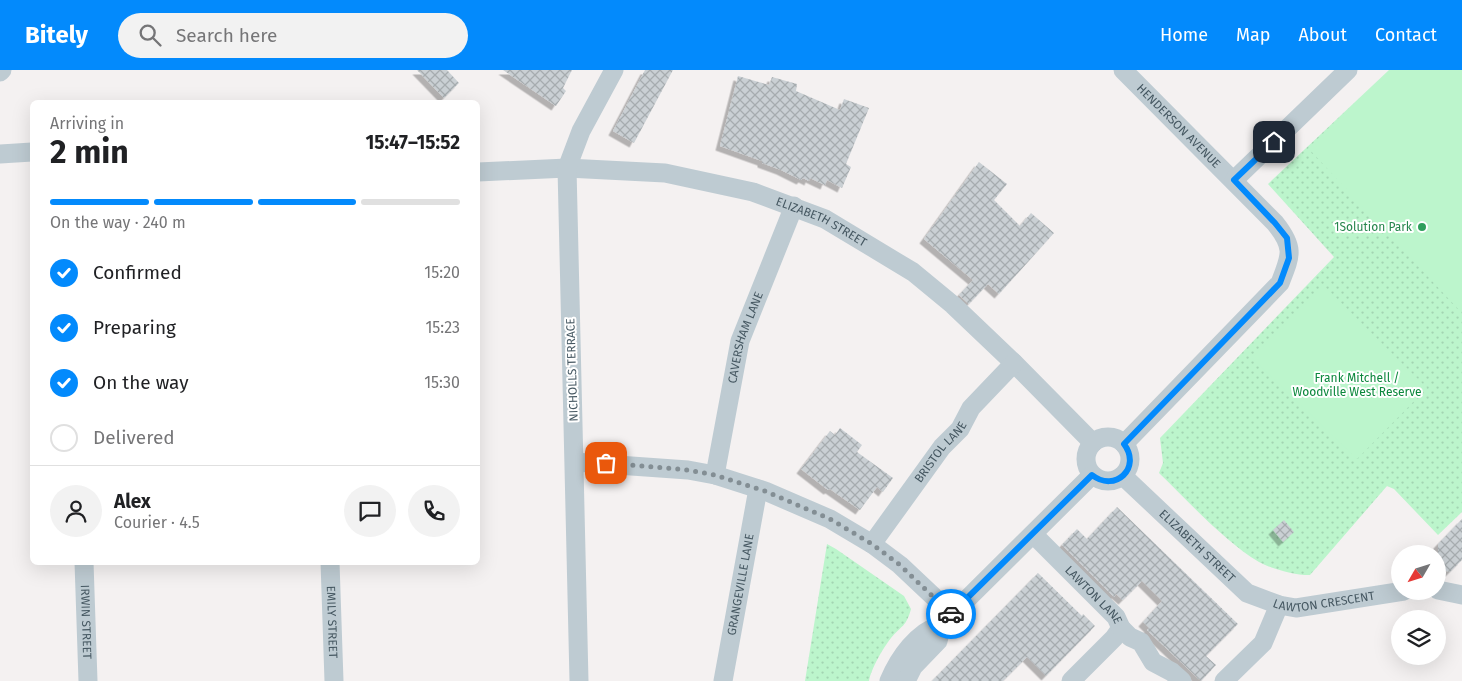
<!DOCTYPE html>
<html lang="en">
<head>
<meta charset="utf-8">
<style>
	:root { --surface:#fff; --page:#f2f2f2; --text:#202124; --muted:#757577; --line:#e0e0e0; --accent:#038afc }
	body { margin:0; font-family:"Fira Sans",sans-serif; background:var(--page); color:var(--text); height:100vh; display:flex; flex-direction:column; font-size:19px; white-space:nowrap }
	* { box-sizing:border-box; margin:0 }
	p { font-size:16px; color:var(--muted) }
	.icon { flex:none; width:28px; height:28px; fill:none; stroke:currentColor; stroke-width:2; stroke-linecap:round; stroke-linejoin:round }
	.map { position:relative; flex:1; overflow:hidden }
	.side { position:absolute; left:30px; top:30px; width:450px; height:465px; display:flex; flex-direction:column; background:var(--surface); border-radius:8px; box-shadow:0 5px 20px #0002 }
	.side>* { flex:none }
	.needle { width:32px; rotate:231deg }
	.tools { position:absolute; left:1391px; top:475px; display:grid; gap:10px }
	.tools a { display:grid; place-items:center; width:55px; height:55px; border-radius:50%; background:var(--surface); box-shadow:0 5px 20px #0002; font-size:25px }
	.pin { position:absolute; display:grid; place-items:center; width:42px; height:42px; color:#fff; margin:-21px; border-radius:10px; box-shadow:0 2px 8px #0006 }
	.courier { position:absolute; display:grid; place-items:center; width:50px; height:50px; margin:-25px; border:4px solid #038afc; border-radius:50%; background:#fff; color:#222; box-shadow:0 1px 6px #0007 }
	.head em { font-style:normal; font-weight:700 }
	.head div { display:flex; flex-direction:column-reverse }
	.head { display:flex; align-items:center; justify-content:space-between; height:85px; padding:0 20px }
	h1 { font-size:32px; font-weight:700; line-height:38px }
	.bar { display:grid; grid-template-columns:repeat(4,1fr); gap:8px 5px; align-content:center; height:60px; padding:0 20px }
	.bar i { height:6px; border-radius:4px; background:var(--line) }
	.bar .on { background:var(--accent) }
	.bar p { grid-column:span 4 }
	.line { display:flex; align-items:center; gap:12px; padding:0 20px; border-top:1px solid var(--line) }
	.line div { flex:1 }
	.round { display:grid; place-items:center; flex:none; width:52px; height:52px; border-radius:26px; background:var(--page) }
	ol { padding:0 20px; list-style:none }
	li { display:flex; align-items:center; gap:15px; height:55px }
	li p { margin-inline-start:auto }
	li .icon { padding:5px; border-radius:50%; background:var(--accent); color:#fff; stroke-width:4 }
	li:last-child { color:var(--muted) }
	li i { width:28px; height:28px; border:2px solid var(--line); border-radius:50% }
	header { display:flex; align-items:center; gap:30px; box-sizing:border-box; height:70px; padding:0 25px; background:var(--accent); color:#fff }
	header strong { font-size:24px }
	nav { display:flex; gap:28px; margin-inline-start:auto; font-size:18px }
	.search { width:350px; height:45px; background:var(--page); display:flex; align-items:center; gap:12px; box-sizing:border-box; padding:0 18px; border-radius:28px; color:var(--muted); font-size:19px }
	.map>svg:first-child { display:block }
	.grass { fill:url(#grass-dots) }
	.garden { fill:#bcf5cc }
	.building { fill:url(#building-cross-hatch); filter:url(#shadow) }
	.lines { fill:none; stroke-linecap:round; stroke-linejoin:round }
	.minor { stroke:#becbd2; stroke-width:19 }
	.done { stroke:#838e94; stroke-width:5; stroke-dasharray:0 9 }
	.route { stroke:#038afc; stroke-width:6 }
	.leisure-dot { fill:#2e9e5b; stroke:#fff; stroke-width:2 }
	.labels { text-anchor:middle; stroke-width:4; stroke-linejoin:round; paint-order:stroke }
	.street-label { font-size:12px; fill:#465862; stroke:#fff }
	.leisure-label { font-size:12px; fill:#27864d; stroke:#fff; text-anchor:end }
	.park-label { font-size:12px; fill:#0c883d; stroke:#fff }
</style>
</head>
<body>
<header>
<strong>Bitely</strong>
<div class="search"><svg class="icon" aria-label="search" viewBox="0 0 24 24"><circle cx="10" cy="10" r="6"/><path d="M15 15l6 6"/></svg>Search here</div>
<nav><a>Home</a><a>Map</a><a>About</a><a>Contact</a></nav>
</header>
<div class="map">
<svg width="1462" height="611" viewBox="0 0 1462 611">
	<defs>
		<pattern id="grass-dots" width="8" height="8" patternUnits="userSpaceOnUse" patternTransform="scale(1.25)"><rect width="8" height="8" fill="#bcf5cc"/><path d="M2 2h.1M6 6h.1" fill="none" stroke="#a3d4b2" stroke-width="1.8" stroke-linecap="round"/></pattern>
		<pattern id="building-cross-hatch" width="8" height="8" patternUnits="userSpaceOnUse" patternTransform="scale(1.25)"><rect width="8" height="8" fill="#cad0d4"/><path d="M0 0l8 8M0 8l8-8" fill="none" stroke="#a6acaf"/></pattern>
		<filter id="shadow"><feDropShadow dx="-4.5" dy="4.5" stdDeviation="0" flood-color="#0004"/></filter>
	</defs>
	<rect width="100%" height="100%" fill="#f4f1f1"/>
	<g class="grass">
		<path d="M 1389,0 L 1462,0 L 1462,442 L 1438,465 L 1394,419 L 1387,416 L 1310,505 C 1298,506 1269,498 1259,492 C 1225,472 1188,431 1159,403 L 1163,393 L 1160,368 L 1334,187 L 1268,114 Z"/>
		<path d="M 827,474 L 836,479 L 904,526 L 911,539 C 906,557 902,555 891,568 C 883,578 871,599 869,611 L 805,611 Z"/>
	</g>
	<g class="garden">
		<polygon points="1392,0 1462,0 1462,237 1459,240 1308,78"/>
		<polygon points="1323,215 1427,318 1357,389 1252,288"/>
	</g>
	<g class="building">
		<polygon points="417,0 447,0 459,13 444,28"/>
		<polygon points="503,0 572,0 563,18 566,21 556,36"/>
		<polygon points="645,0 673,0 634,73 613,61"/>
		<polygon points="738,6 769,15 772,7 797,14 796,21 840,40 844,29 869,38 846,94 851,97 842,118 827,110 825,115 810,108 809,111 803,108 801,110 781,100 762,93 762,91 720,76"/>
		<polygon points="979,92 1007,114 994,130 1020,156 1031,143 1054,163 999,224 988,214 969,234 959,225 973,210 924,169"/>
		<polygon points="840,358 862,375 857,382 893,408 883,422 877,417 860,440 830,419 828,420 801,399 830,361 835,365"/>
		<polygon points="1117,437 1238,554 1206,586 1216,595 1201,611 1147,560 1149,558 1143,552 1162,531 1142,511 1123,530 1116,524 1114,527 1062,475 1077,459 1087,469"/>
		<polygon points="1462,449 1462,490 1450,502 1438,499 1438,474"/>
		<polygon points="1284,450 1294,462 1283,472 1273,460"/>
		<polygon points="1038,503 1082,546 1083,544 1095,556 1046,606 1027,587 1003,611 932,611"/>
	</g>
	<g class="lines">
		<g class="minor">
			<path id="s1" d="M 1123,0 L 1275,153 C 1295,178 1291,185 1280,213 L 1124,374"/>
			<polyline points="0,2 2,0"/>
			<polyline points="0,84 32,82"/>
			<path id="s2" d="M 478,102 L 567,98 L 665,103 L 753,122 L 825,149 L 913,202 L 953,235 L 1014,293 L 1093,373"/>
			<polyline points="1234,110 1348,0"/>
			<circle cx="1108" cy="389" r="22"/>
			<polyline points="575,392 688,400 715,405 765,421 830,449 872,474 900,495 952,544"/>
			<path id="s3" d="M 715,405 L 740,271 L 794,136"/>
			<path id="s4" d="M 1123,406 L 1247,523 L 1279,535 L 1296,538 L 1404,521"/>
			<path id="s5" d="M 1033,464 L 1116,547 L 1121,558 L 1114,568 L 1071,611"/>
			<path id="s6" d="M 872,474 L 942,377 L 960,359 L 971,338 L 1014,293"/>
			<path id="s7" d="M 84,492 L 88,611"/>
			<path id="s8" d="M 330,492 L 334,611"/>
			<polyline points="1438,520 1462,525"/>
			<polyline points="1121,558 1130,567 1141,572 1153,592 1172,602 1182,611"/>
			<polyline points="579,611 567,98 581,61 614,0"/>
			<path id="s9" d="M 723,611 L 758,419"/>
			<path d="M 889,611 C 899,587 917,562 942,554 L 1092,405"/>
			<polyline points="906,611 913,597 938,571 942,554"/>
			<polyline points="1224,611 1263,573 1279,535"/>
		</g>
	</g>
	<g class="lines">
		<polyline class="done" points="606,393 688,400 715,405 765,421 830,449 872,474 900,495 951,544"/>
		<path class="route" d="M 951,544 L 1092,405 C 1115,423 1142,398 1124,374 L 1280,213 L 1289,188 L 1287,168 L 1275,153 L 1234,110 L 1274,72"/>
	</g>
	<circle class="leisure-dot" cx="1422" cy="157" r="5"/>
	<g class="labels">
		<g class="street-label">
			<text dy="4" stroke="none"><textPath href="#s1" startOffset="79">HENDERSON AVENUE</textPath></text>
			<text dy="4" stroke="none"><textPath href="#s2" startOffset="352">ELIZABETH STREET</textPath></text>
			<text dy="4" stroke="none"><textPath href="#s3" startOffset="141">CAVERSHAM LANE</textPath></text>
			<text transform="translate(572 300) rotate(-92)" y="4">NICHOLLS TERRACE</text>
			<text dy="4" stroke="none"><textPath href="#s6" startOffset="115">BRISTOL LANE</textPath></text>
			<text dy="4" stroke="none"><textPath href="#s4" startOffset="102">ELIZABETH STREET</textPath></text>
			<text dy="4" stroke="none"><textPath href="#s9" startOffset="98">GRANGEVILLE LANE</textPath></text>
			<text dy="4" stroke="none"><textPath href="#s5" startOffset="86">LAWTON LANE</textPath></text>
			<text dy="4" stroke="none"><textPath href="#s4" startOffset="250">LAWTON CRESCENT</textPath></text>
			<text dy="4" stroke="none"><textPath href="#s7" startOffset="60">IRWIN STREET</textPath></text>
			<text dy="4" stroke="none"><textPath href="#s8" startOffset="60">EMILY STREET</textPath></text>
		</g>
		<g class="leisure-label">
			<text x="1412" y="161">1Solution Park</text>
		</g>
		<g class="park-label">
			<text x="1357" y="312">Frank Mitchell /<tspan x="1357" dy="14">Woodville West Reserve</tspan></text>
		</g>
	</g>
</svg>
<div class="tools">
<a><svg class="needle" viewBox="-14 -14 28 28"><path d="M0-13l5 13h-10z" fill="#e53935"/><path d="M0 13l5-13h-10z" fill="#757577"/></svg></a>
<a><svg class="icon" aria-label="layers" viewBox="0 0 24 24"><path d="M12 4l9 5-9 5-9-5zM3 14l9 5 9-5"/></svg></a>
</div>
<div class="pin" style="left:606px;top:393px;background:#ea580c"><svg class="icon" aria-label="bag" viewBox="0 0 24 24"><path d="M5 8h14l-1 12H6zM9 8a3 3 0 0 1 6 0"/></svg></div>
<div class="pin" style="left:1274px;top:72px;background:#1f2937"><svg class="icon" aria-label="home" viewBox="0 0 24 24"><path d="M3 11l9-7 9 7M6 9v11h12V9"/></svg></div>
<div class="courier" style="left:951px;top:544px"><svg class="icon" aria-label="car" viewBox="0 0 24 24"><path d="M5 17H2v-5l4-1 3-4h7l3 4 3 1v5h-3M9 17h6M6 11h13"/><circle cx="7" cy="17" r="2"/><circle cx="17" cy="17" r="2"/></svg></div>
<section class="side">
<div class="head"><div><h1>2 min</h1><p>Arriving in</p></div><em>15:47–15:52</em></div>
<div class="bar"><i class="on"></i><i class="on"></i><i class="on"></i><i></i><p>On the way · 240 m</p></div>
<ol>
<li><svg class="icon" aria-label="check" viewBox="0 0 24 24"><path d="M5 12l5 5 9-10"/></svg>Confirmed<p>15:20</p></li>
<li><svg class="icon" aria-label="check" viewBox="0 0 24 24"><path d="M5 12l5 5 9-10"/></svg>Preparing<p>15:23</p></li>
<li><svg class="icon" aria-label="check" viewBox="0 0 24 24"><path d="M5 12l5 5 9-10"/></svg>On the way<p>15:30</p></li>
<li><i></i>Delivered</li>
</ol>
<div class="line" style="height:90px"><a class="round"><svg class="icon" aria-label="person" viewBox="0 0 24 24"><circle cx="12" cy="8" r="4"/><path d="M4 21q1-7 8-7t8 7"/></svg></a><div><b>Alex</b><p>Courier · 4.5</p></div><a class="round"><svg class="icon" aria-label="chat" viewBox="0 0 24 24"><path d="M4 5h16v11H9l-5 4z"/></svg></a><a class="round"><svg class="icon" aria-label="phone" viewBox="0 0 24 24"><path d="M5 4h4l2 5-3 2q2 4 5 5l2-3 5 2v4C11 20 4 13 5 4z"/></svg></a></div>
</section>
</div>
</body>
</html>
